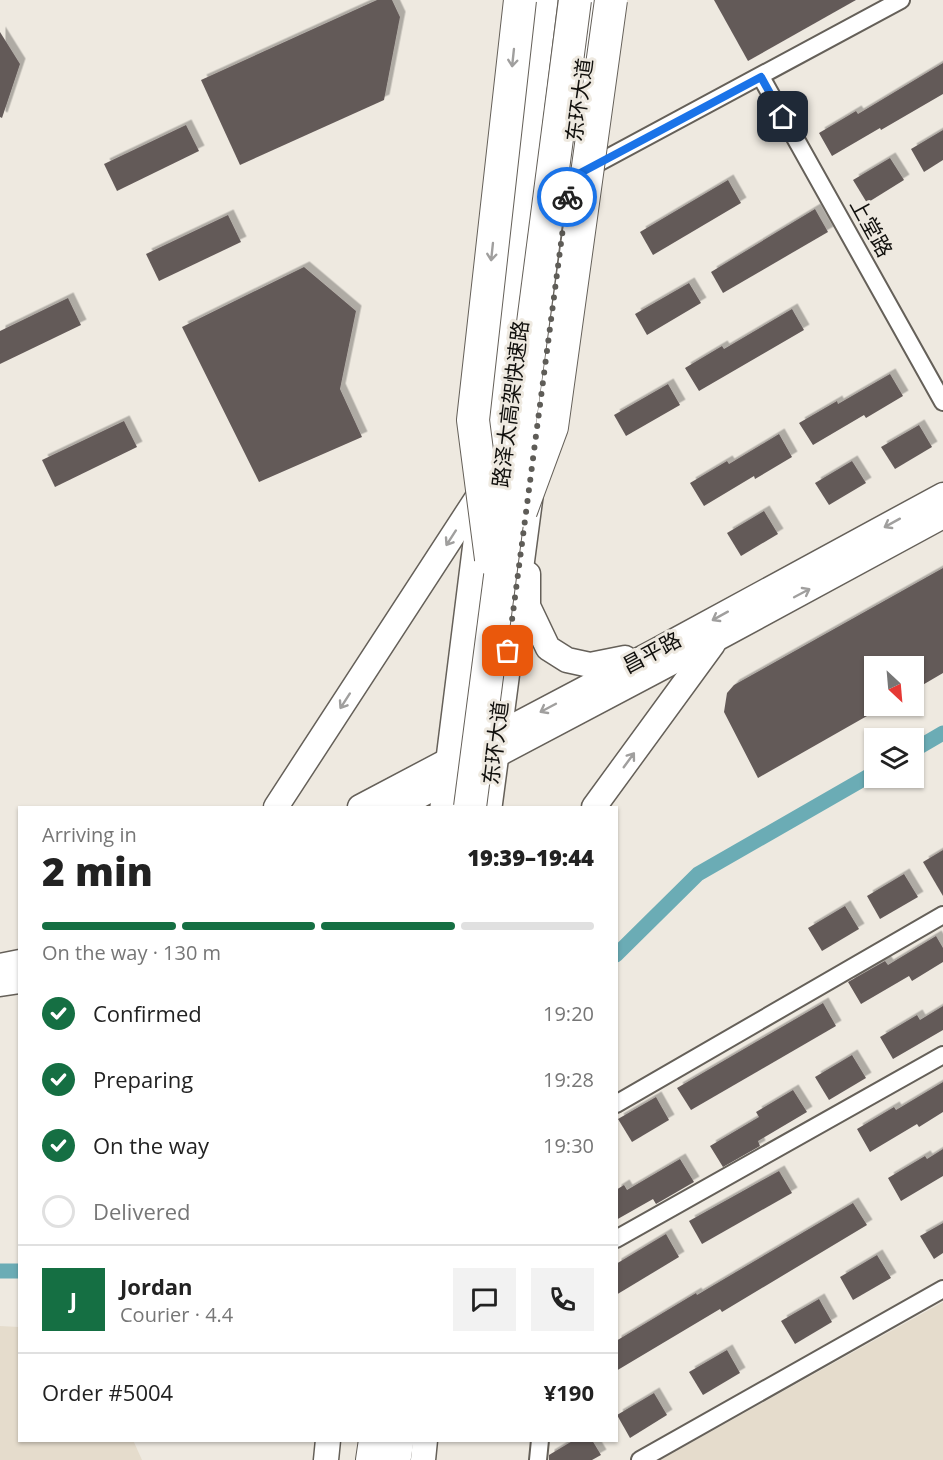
<!DOCTYPE html>
<html lang="en">
<head>
<meta charset="utf-8">
<style>
	:root { --surface:#fff; --page:#f2f2f2; --text:#222; --muted:#767676; --line:#e0e0e0; --accent:#156f43 }
	body { margin:0; font-family:"Open Sans","Noto Sans SC",sans-serif; background:var(--page); color:var(--text); height:100vh; display:flex; flex-direction:column; font-size:22px; white-space:nowrap }
	* { box-sizing:border-box; margin:0 }
	p { font-size:20px; color:var(--muted) }
	.icon { flex:none; width:33px; height:33px; fill:none; stroke:currentColor; stroke-width:2; stroke-linecap:round; stroke-linejoin:round }
	.map { position:relative; flex:1; overflow:hidden }
	.drawer { position:absolute; left:18px; top:806px; width:600px; height:636px; display:flex; flex-direction:column; background:var(--surface); border-radius:0px; box-shadow:0 2px 4px #0004 }
	.drawer>* { flex:none }
	.needle { width:39px; rotate:154deg }
	.tools { position:absolute; left:864px; top:656px; display:grid; gap:12px }
	.tools a { display:grid; place-items:center; width:60px; height:60px; border-radius:0px; background:var(--surface); box-shadow:0 2px 4px #0004; font-size:30px }
	.pin { position:absolute; display:grid; place-items:center; width:51px; height:51px; color:#fff; margin:-26px; border-radius:12px; box-shadow:0 3px 9px #0006 }
	.courier { position:absolute; display:grid; place-items:center; width:60px; height:60px; margin:-30px; border:4px solid #1a73e8; border-radius:50%; background:#fff; color:#222; box-shadow:0 2px 8px #0007 }
	.overview em { font-style:normal; font-weight:800 }
	.overview div { display:flex; flex-direction:column-reverse }
	.overview { display:flex; align-items:center; justify-content:space-between; height:102px; padding:0 24px }
	h1 { font-size:39px; font-weight:800; line-height:45px }
	.bar { display:grid; grid-template-columns:repeat(4,1fr); gap:9px 6px; align-content:center; height:72px; padding:0 24px }
	.bar i { height:8px; border-radius:4px; background:var(--line) }
	.bar .on { background:var(--accent) }
	.bar p { grid-column:span 4 }
	.line { display:flex; align-items:center; gap:15px; padding:0 24px; border-top:2px solid var(--line) }
	.line div { flex:1 }
	.round { display:grid; place-items:center; flex:none; width:63px; height:63px; border-radius:0px; background:var(--page) }
	ol { padding:0 24px; list-style:none }
	li { display:flex; align-items:center; gap:18px; height:66px }
	li p { margin-inline-start:auto }
	li .icon { padding:6px; border-radius:50%; background:var(--accent); color:#fff; stroke-width:4 }
	li:last-child { color:var(--muted) }
	li i { width:33px; height:33px; border:3px solid var(--line); border-radius:50% }
	.map>svg:first-child { display:block }
	.built { fill:#e5dccc }
	.lines { fill:none; stroke-linecap:round; stroke-linejoin:round }
	.canal { stroke:#6bacb5; stroke-width:15 }
	.building { fill:#645a59; filter:url(#shadow) }
	.street-casing { stroke:#656059; stroke-width:20 }
	.secondary-casing { stroke:#656059; stroke-width:27 }
	.primary-casing { stroke:#656059; stroke-width:30 }
	.highway-casing { stroke:#656059; stroke-width:34 }
	.street { stroke:#fff; stroke-width:16 }
	.secondary { stroke:#fff; stroke-width:24 }
	.primary { stroke:#fff; stroke-width:27 }
	.highway { stroke:#fff; stroke-width:32 }
	.highway-bridge-casing { stroke:#656059; stroke-width:34; stroke-linecap:butt }
	.highway-bridge { stroke:#fff; stroke-width:32 }
	.oneway { stroke:#a09f9e }
	.done { stroke:#5e5c57; stroke-width:6; stroke-dasharray:0 10.8 }
	.route { stroke:#1a73e8; stroke-width:8 }
	.labels { text-anchor:middle; stroke-width:6; stroke-linejoin:round; paint-order:stroke }
	.street-label { font-size:21px; fill:#11100d; stroke:#eee9e0 }
</style>
</head>
<body>
<div class="map">
<svg width="943" height="1460" viewBox="0 0 943 1460">
	<defs>
		<filter id="shadow"><feDropShadow dx="5.5" dy="-5.5" stdDeviation="0" flood-color="#0004"/></filter>
	</defs>
	<rect width="100%" height="100%" fill="#eee9e0"/>
	<g class="built">
		<polygon points="943,1302 943,1460 660,1460"/>
		<polygon points="0,1326 19,1327 20,1440 133,1440 142,1460 0,1460"/>
	</g>
	<g class="lines">
		<g class="canal">
			<polyline points="914,750 943,733"/>
			<polyline points="616,955 698,874 874,773"/>
			<polyline points="0,1271 20,1271"/>
		</g>
	</g>
	<g class="building">
		<polygon points="377,0 392,0 400,17 384,100 240,165 201,80"/>
		<polygon points="714,0 856,0 748,61"/>
		<polygon points="0,32 20,64 2,118 0,117"/>
		<polygon points="943,63 943,94 881,130 880,128 832,156 819,133 856,111 858,114"/>
		<polygon points="186,125 199,151 117,191 104,164"/>
		<polygon points="943,130 943,160 924,172 911,149"/>
		<polygon points="890,158 904,180 867,203 853,180"/>
		<polygon points="728,180 741,203 653,255 640,232"/>
		<polygon points="815,209 828,232 723,293 711,272"/>
		<polygon points="228,215 241,242 159,281 146,254"/>
		<polygon points="304,267 356,311 340,389 362,437 259,482 182,327"/>
		<polygon points="689,283 701,303 647,335 635,314"/>
		<polygon points="68,298 81,325 0,364 0,331"/>
		<polygon points="792,309 804,330 699,391 685,368 722,346 724,349"/>
		<polygon points="890,374 903,396 866,418 864,415 813,445 799,423 837,401 838,404"/>
		<polygon points="668,384 680,405 626,436 614,415"/>
		<polygon points="124,421 137,447 55,487 42,460"/>
		<polygon points="919,425 932,447 895,469 881,447"/>
		<polygon points="779,434 792,457 755,479 754,476 704,506 690,483 727,461 729,464"/>
		<polygon points="852,461 866,483 829,505 815,483"/>
		<polygon points="764,511 778,534 741,556 727,533"/>
		<polygon points="943,568 943,673 914,690 914,666 874,666 874,712 758,778 724,712 727,693 734,685"/>
		<polygon points="943,850 943,896 923,862"/>
		<polygon points="904,874 918,897 880,919 867,896"/>
		<polygon points="845,906 859,929 822,951 808,928"/>
		<polygon points="936,936 943,948 943,962 912,981 909,976 861,1004 848,982 885,961 888,965"/>
		<polygon points="823,1003 836,1026 691,1110 677,1088"/>
		<polygon points="943,1006 943,1030 893,1059 880,1037 917,1015 920,1020"/>
		<polygon points="852,1055 866,1078 829,1100 815,1077"/>
		<polygon points="943,1082 943,1112 919,1127 917,1124 870,1152 857,1129 894,1107 896,1110"/>
		<polygon points="793,1090 807,1112 758,1141 760,1146 723,1167 710,1146 759,1117 756,1112"/>
		<polygon points="656,1097 669,1120 632,1142 618,1119"/>
		<polygon points="943,1149 943,1176 901,1201 888,1178 925,1156 927,1159"/>
		<polygon points="680,1159 694,1182 656,1204 653,1199 616,1220 616,1190 624,1185 627,1190"/>
		<polygon points="779,1171 792,1193 702,1244 689,1221"/>
		<polygon points="853,1203 867,1225 722,1312 720,1309 616,1371 616,1341 696,1293 697,1295"/>
		<polygon points="943,1223 943,1253 934,1259 920,1236"/>
		<polygon points="666,1234 679,1257 616,1295 616,1264"/>
		<polygon points="877,1255 891,1278 853,1300 840,1277"/>
		<polygon points="819,1299 832,1322 795,1344 781,1321"/>
		<polygon points="727,1350 740,1373 703,1395 689,1372"/>
		<polygon points="654,1393 667,1415 630,1438 617,1415"/>
		<polygon points="574,1440 592,1440 601,1455 592,1460 549,1460 549,1455"/>
	</g>
	<g class="lines">
		<g class="street-casing">
			<g id="street">
				<polyline points="761,77 943,402"/>
				<polyline points="585,170 901,0"/>
				<polyline points="616,1104 943,915"/>
				<polyline points="616,1239 943,1055"/>
				<polyline points="538,1460 540,1440"/>
				<polyline points="640,1460 943,1289"/>
			</g>
		</g>
		<g class="secondary-casing">
			<g id="secondary">
				<polyline points="528,574 528,606 548,648 567,660 590,665 625,658"/>
				<polyline points="276,807 483,489"/>
				<polyline points="360,807 654,652 943,495"/>
				<polyline points="398,807 718,638 943,516"/>
				<polyline points="594,807 713,644"/>
				<polyline points="0,966 20,962"/>
				<polyline points="0,984 20,981"/>
				<polyline points="326,1460 328,1440"/>
				<polyline points="423,1460 425,1440"/>
			</g>
		</g>
		<g class="primary-casing">
			<g id="primary">
				<polyline points="551,320 593,0"/>
				<polyline points="486,469 544,0"/>
				<polyline points="444,807 480,519"/>
				<polyline points="488,807 530,489"/>
				<polyline points="397,1460 400,1440"/>
			</g>
		</g>
		<g class="highway-casing">
			<polyline id="highway" points="372,1460 375,1440"/>
		</g>
		<use href="#street" class="street"/>
		<use href="#secondary" class="secondary"/>
		<use href="#primary" class="primary"/>
		<use href="#highway" class="highway"/>
		<g class="highway-bridge-casing">
			<g id="highway-bridge">
				<polyline points="521,511 552,427 611,0"/>
				<polyline points="491,559 473,420 520,0"/>
				<polyline points="470,807 575,0"/>
			</g>
		</g>
		<use href="#highway-bridge" class="highway-bridge"/>
	</g>
	<defs><path id="oneway-shaft" d="M-6 0H5M1.5-3L5.5 0L1.5 3" fill="none" stroke-width="1.6" stroke-linecap="round" stroke-linejoin="round" transform="scale(1.5)"/></defs>
	<g class="oneway">
		<use href="#oneway-shaft" transform="translate(513 58) rotate(96)"/>
		<use href="#oneway-shaft" transform="translate(492 252) rotate(96)"/>
		<use href="#oneway-shaft" transform="translate(892 523) rotate(151)"/>
		<use href="#oneway-shaft" transform="translate(451 538) rotate(123)"/>
		<use href="#oneway-shaft" transform="translate(802 593) rotate(-28)"/>
		<use href="#oneway-shaft" transform="translate(720 616) rotate(151)"/>
		<use href="#oneway-shaft" transform="translate(345 701) rotate(123)"/>
		<use href="#oneway-shaft" transform="translate(548 708) rotate(152)"/>
		<use href="#oneway-shaft" transform="translate(629 760) rotate(-54)"/>
	</g>
	<g class="lines">
		<polyline class="done" points="508,651 567,197"/>
		<polyline class="route" points="567,197 569,179 761,77 783,117"/>
	</g>
	<g class="labels">
		<g class="street-label">
			<text transform="translate(580 100) rotate(-82)" y="7">东环大道</text>
			<text transform="translate(871 228) rotate(61)" y="7">上堂路</text>
			<text transform="translate(511 404) rotate(-83)" y="7">路泽太高架快速路</text>
			<text transform="translate(652 653) rotate(-28)" y="7">昌平路</text>
			<text transform="translate(496 743) rotate(-83)" y="7">东环大道</text>
		</g>
	</g>
</svg>
<div class="tools">
<a><svg class="needle" viewBox="-14 -14 28 28"><path d="M0-13l5 13h-10z" fill="#e53935"/><path d="M0 13l5-13h-10z" fill="#767676"/></svg></a>
<a><svg class="icon" aria-label="layers" viewBox="0 0 24 24"><path d="M12 4l9 5-9 5-9-5zM3 14l9 5 9-5"/></svg></a>
</div>
<div class="pin" style="left:508px;top:651px;background:#ea580c"><svg class="icon" aria-label="bag" viewBox="0 0 24 24"><path d="M5 8h14l-1 12H6zM9 8a3 3 0 0 1 6 0"/></svg></div>
<div class="pin" style="left:783px;top:117px;background:#1f2937"><svg class="icon" aria-label="home" viewBox="0 0 24 24"><path d="M3 11l9-7 9 7M6 9v11h12V9"/></svg></div>
<div class="courier" style="left:567px;top:197px"><svg class="icon" aria-label="bike" viewBox="0 0 24 24"><circle cx="6" cy="16" r="4"/><circle cx="18" cy="16" r="4"/><path d="M6 16l4-8h5l3 8M10 8l3 8H6M13 5h3"/></svg></div>
<section class="drawer">
<div class="overview"><div><h1>2 min</h1><p>Arriving in</p></div><em>19:39–19:44</em></div>
<div class="bar"><i class="on"></i><i class="on"></i><i class="on"></i><i></i><p>On the way · 130 m</p></div>
<ol>
<li><svg class="icon" aria-label="check" viewBox="0 0 24 24"><path d="M5 12l5 5 9-10"/></svg>Confirmed<p>19:20</p></li>
<li><svg class="icon" aria-label="check" viewBox="0 0 24 24"><path d="M5 12l5 5 9-10"/></svg>Preparing<p>19:28</p></li>
<li><svg class="icon" aria-label="check" viewBox="0 0 24 24"><path d="M5 12l5 5 9-10"/></svg>On the way<p>19:30</p></li>
<li><i></i>Delivered</li>
</ol>
<div class="line" style="height:108px"><b class="round" style="background:var(--accent);color:#fff">J</b><div><b>Jordan</b><p>Courier · 4.4</p></div><a class="round"><svg class="icon" aria-label="chat" viewBox="0 0 24 24"><path d="M4 5h16v11H9l-5 4z"/></svg></a><a class="round"><svg class="icon" aria-label="phone" viewBox="0 0 24 24"><path d="M5 4h4l2 5-3 2q2 4 5 5l2-3 5 2v4C11 20 4 13 5 4z"/></svg></a></div>
<div class="line" style="height:78px"><div>Order #5004</div><b>¥190</b></div>
</section>
</div>
</body>
</html>
